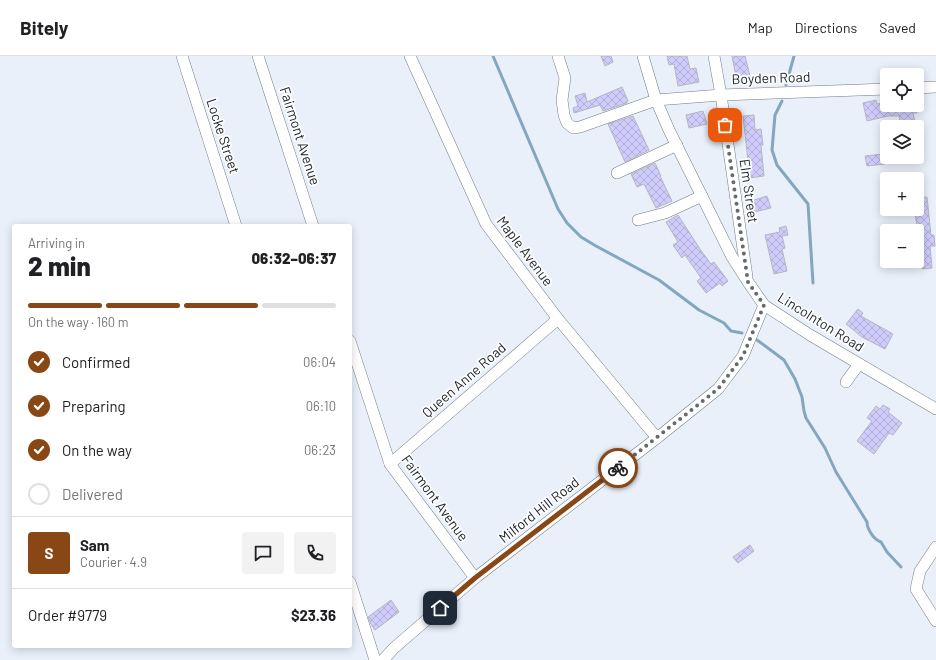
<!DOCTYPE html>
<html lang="en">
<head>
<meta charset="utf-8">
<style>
	:root { --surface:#fff; --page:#f2f2f2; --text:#202124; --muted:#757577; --line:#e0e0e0; --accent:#894715 }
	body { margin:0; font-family:Barlow,sans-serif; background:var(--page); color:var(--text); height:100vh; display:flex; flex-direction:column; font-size:15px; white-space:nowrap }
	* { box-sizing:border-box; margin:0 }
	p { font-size:13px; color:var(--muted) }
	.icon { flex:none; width:22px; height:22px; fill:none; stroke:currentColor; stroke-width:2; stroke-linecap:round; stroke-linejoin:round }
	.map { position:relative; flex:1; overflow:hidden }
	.sheet { position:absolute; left:12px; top:168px; width:340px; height:424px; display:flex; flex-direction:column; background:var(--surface); border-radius:4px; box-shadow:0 2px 10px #0003 }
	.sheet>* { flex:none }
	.fabs { position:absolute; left:880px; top:12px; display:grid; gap:8px }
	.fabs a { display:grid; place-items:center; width:44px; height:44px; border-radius:4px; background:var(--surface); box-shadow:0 2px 10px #0003; font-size:20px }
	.pin { position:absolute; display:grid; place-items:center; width:34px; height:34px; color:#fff; margin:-17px; border-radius:8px; box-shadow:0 2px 6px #0006 }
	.courier { position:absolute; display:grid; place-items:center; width:40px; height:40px; margin:-20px; border:3px solid #894715; border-radius:50%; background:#fff; color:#222; box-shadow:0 1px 5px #0007 }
	.summary em { font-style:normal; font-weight:800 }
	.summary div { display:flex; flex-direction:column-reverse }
	.summary { display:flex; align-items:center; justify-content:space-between; height:68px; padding:0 16px }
	h1 { font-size:26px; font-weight:800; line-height:30px }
	.bar { display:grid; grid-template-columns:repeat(4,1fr); gap:6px 4px; align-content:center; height:48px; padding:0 16px }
	.bar i { height:5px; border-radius:3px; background:var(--line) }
	.bar .active { background:var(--accent) }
	.bar p { grid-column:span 4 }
	.line { display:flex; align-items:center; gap:10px; padding:0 16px; border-top:1px solid var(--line) }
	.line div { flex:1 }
	.round { display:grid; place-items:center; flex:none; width:42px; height:42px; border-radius:4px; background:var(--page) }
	ol { padding:0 16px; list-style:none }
	li { display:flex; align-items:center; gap:12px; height:44px }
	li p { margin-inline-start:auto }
	li .icon { padding:4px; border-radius:50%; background:var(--accent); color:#fff; stroke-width:4 }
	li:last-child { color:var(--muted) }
	li i { width:22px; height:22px; border:2px solid var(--line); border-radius:50% }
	header { display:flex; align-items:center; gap:24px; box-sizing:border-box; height:56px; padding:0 20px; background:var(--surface); border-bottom:1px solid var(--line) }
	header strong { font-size:19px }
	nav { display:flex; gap:22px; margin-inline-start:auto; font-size:14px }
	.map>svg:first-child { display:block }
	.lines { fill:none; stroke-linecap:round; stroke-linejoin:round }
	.stream { stroke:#84a7be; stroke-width:3 }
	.building { fill:url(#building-cross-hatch); stroke:#b6b6c0 }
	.minor-casing { stroke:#747b83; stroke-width:12 }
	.minor { stroke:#fff; stroke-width:11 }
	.done { stroke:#666a70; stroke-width:4; stroke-dasharray:0 7.2 }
	.route { stroke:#894715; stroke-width:5 }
	.labels { text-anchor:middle; stroke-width:3.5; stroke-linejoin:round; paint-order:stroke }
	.street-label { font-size:14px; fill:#1f2225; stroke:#fbfdff }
</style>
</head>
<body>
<header>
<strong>Bitely</strong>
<nav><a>Map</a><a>Directions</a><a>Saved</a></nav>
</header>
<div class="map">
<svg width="936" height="604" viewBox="0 0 936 604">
	<defs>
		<pattern id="building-cross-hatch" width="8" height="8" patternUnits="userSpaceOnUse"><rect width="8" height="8" fill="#cfcbfb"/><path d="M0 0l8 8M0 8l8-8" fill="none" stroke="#b1aed7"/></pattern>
	</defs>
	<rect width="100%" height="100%" fill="#e9f0fa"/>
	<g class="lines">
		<g class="stream">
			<polyline points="493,0 558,153 567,167 581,181 596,190 659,224 699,254 724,267 731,275 742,277"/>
			<polyline points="786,29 794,0"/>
			<polyline points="782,45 775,59 772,94 777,109 808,148 813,227"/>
			<path d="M 757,284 L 784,304 L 795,323 L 802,341 L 804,355 L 806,362 L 825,392 L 836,416 L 867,466 C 867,473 874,484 881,486 L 887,496 L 901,511"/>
		</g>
	</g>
	<g class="building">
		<polygon points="601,0 611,0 613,6 605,10"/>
		<polygon points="667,0 687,0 690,13 696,12 699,26 678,30 674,8 669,9"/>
		<polygon points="732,0 745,0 751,24 737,26"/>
		<polygon points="622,31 628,45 627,45 627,47 603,55 600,49 574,57 573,52 578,50 575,40 585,37 587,46"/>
		<polygon points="876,44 877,48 887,46 887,49 916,49 917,57 913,57 916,71 901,71 899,60 888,60 867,65 863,47"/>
		<polygon points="703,55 707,68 689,72 686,59"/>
		<polygon points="754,59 755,74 761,73 763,89 761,89 764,120 750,122 743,60"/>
		<polygon points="633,60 649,94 625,106 608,68"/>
		<polygon points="883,98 885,108 867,110 865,100"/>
		<polygon points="655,107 661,120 660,120 672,145 656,152 644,128 637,131 631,118"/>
		<polygon points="767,140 771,152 754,156 751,145"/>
		<polygon points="927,141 931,179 934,179 935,190 930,190 932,212 922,213 919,191 918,191 918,174 914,153 917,153 917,142"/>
		<polygon points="678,159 702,196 711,208 714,206 728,225 722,230 720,227 706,237 697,225 701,222 685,199 682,202 673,189 678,186 666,166"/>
		<polygon points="786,170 788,179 782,180 785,192 782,193 787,215 774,218 765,179 780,176 779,172"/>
		<polygon points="858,253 863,257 861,260 893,278 885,293 862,281 846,268"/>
		<polygon points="883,349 890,353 888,356 902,367 893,379 889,377 874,398 857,385 872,365 867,362 876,350 880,353"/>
		<polygon points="750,489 754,495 738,507 733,501"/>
		<polygon points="391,544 399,556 375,574 371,568 368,561"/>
	</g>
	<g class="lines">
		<g class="minor-casing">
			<g id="minor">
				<polyline points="182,0 236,170"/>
				<polyline points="258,0 313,170"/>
				<polyline points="410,0 486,168 558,263 657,382"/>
				<polyline points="558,0 565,22 562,44 564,59 567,67 573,72 580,71 656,44 721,39 887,33"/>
				<polyline points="643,0 656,44 669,74 732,201 748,226 764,249 810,279 936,353"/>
				<polyline points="714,0 721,39 747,221"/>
				<polyline points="917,32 936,31"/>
				<polyline points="617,117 677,89"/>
				<polyline points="638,164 665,157 702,140"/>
				<polyline points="350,285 390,408 475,522"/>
				<polyline points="846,326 859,308"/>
				<polyline points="390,408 558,263"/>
				<polyline points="936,491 920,515 916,533 936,565"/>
				<polyline points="350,526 375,604"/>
				<polyline points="383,604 394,592 475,522 657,382 718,333 743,300 764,249"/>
			</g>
		</g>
		<use href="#minor" class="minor"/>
	</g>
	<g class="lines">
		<polyline class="done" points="618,412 718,333 743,300 764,249 748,226 725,69"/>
		<polyline class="route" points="440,552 475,522 618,412"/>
	</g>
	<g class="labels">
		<g class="street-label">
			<text transform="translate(771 22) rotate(-2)" y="5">Boyden Road</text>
			<text transform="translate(223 80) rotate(72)" y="5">Locke Street</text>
			<text transform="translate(300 80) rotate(72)" y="5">Fairmont Avenue</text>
			<text transform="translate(749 135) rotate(82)" y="5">Elm Street</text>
			<text transform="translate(525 195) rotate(53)" y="5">Maple Avenue</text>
			<text transform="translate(821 266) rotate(32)" y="5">Lincolnton Road</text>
			<text transform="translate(464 324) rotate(-41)" y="5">Queen Anne Road</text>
			<text transform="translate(435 442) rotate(54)" y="5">Fairmont Avenue</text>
			<text transform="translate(539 454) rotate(-38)" y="5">Milford Hill Road</text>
		</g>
	</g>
</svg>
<div class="fabs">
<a><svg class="icon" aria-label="locate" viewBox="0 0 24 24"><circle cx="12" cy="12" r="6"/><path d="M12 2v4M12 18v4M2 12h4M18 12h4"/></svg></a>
<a><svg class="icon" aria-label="layers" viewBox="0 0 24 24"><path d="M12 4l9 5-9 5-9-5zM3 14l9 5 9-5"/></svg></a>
<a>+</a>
<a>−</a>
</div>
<div class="pin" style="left:725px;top:69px;background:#ea580c"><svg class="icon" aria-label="bag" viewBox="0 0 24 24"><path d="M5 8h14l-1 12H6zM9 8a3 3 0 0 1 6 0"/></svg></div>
<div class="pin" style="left:440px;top:552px;background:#1f2937"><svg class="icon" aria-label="home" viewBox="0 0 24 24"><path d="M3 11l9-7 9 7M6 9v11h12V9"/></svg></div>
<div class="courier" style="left:618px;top:412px"><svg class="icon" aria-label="bike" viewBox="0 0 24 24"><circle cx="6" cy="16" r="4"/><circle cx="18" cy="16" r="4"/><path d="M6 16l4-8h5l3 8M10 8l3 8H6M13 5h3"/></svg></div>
<section class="sheet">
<div class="summary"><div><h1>2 min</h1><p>Arriving in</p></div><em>06:32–06:37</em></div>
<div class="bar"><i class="active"></i><i class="active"></i><i class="active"></i><i></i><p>On the way · 160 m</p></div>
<ol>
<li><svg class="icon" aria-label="check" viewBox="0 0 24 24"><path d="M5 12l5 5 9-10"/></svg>Confirmed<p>06:04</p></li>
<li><svg class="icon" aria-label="check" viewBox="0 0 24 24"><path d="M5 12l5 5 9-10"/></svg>Preparing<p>06:10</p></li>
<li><svg class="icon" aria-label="check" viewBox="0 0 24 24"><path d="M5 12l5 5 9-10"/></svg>On the way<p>06:23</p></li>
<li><i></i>Delivered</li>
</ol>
<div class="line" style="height:72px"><b class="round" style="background:var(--accent);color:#fff">S</b><div><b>Sam</b><p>Courier · 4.9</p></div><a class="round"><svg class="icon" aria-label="chat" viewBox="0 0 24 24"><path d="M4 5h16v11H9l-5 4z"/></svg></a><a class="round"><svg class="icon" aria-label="phone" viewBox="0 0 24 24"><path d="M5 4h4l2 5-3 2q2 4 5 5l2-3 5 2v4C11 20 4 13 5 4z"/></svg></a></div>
<div class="line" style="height:52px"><div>Order #9779</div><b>$23.36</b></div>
</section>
</div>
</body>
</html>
